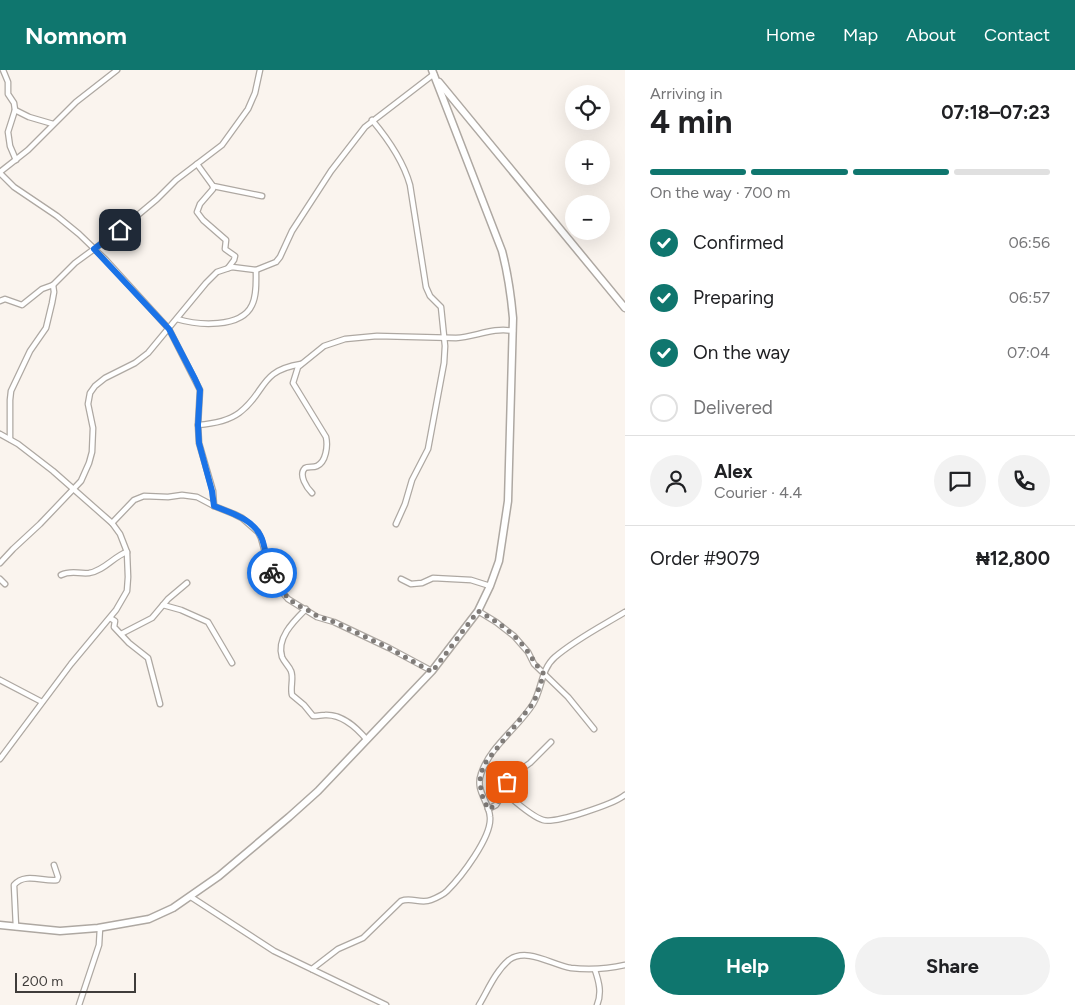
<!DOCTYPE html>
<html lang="en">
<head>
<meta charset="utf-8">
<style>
	:root { --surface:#fff; --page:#f2f2f2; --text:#202124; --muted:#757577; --line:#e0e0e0; --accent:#0f766e }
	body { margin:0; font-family:Figtree,sans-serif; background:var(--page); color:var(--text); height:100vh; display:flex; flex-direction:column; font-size:19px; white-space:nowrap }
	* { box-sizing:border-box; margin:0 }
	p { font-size:16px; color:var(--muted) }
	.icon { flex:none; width:28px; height:28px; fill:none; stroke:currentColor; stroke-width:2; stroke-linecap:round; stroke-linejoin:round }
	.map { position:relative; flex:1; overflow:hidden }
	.panel { display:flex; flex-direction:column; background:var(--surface); width:450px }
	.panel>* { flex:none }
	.buttons { position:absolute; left:565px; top:15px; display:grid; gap:10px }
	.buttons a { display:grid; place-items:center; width:45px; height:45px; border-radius:50%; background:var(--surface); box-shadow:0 5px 20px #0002; font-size:25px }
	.scale { position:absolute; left:15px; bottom:12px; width:121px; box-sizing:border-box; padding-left:5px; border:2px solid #3f3c3a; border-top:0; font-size:14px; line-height:18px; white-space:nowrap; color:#3f3c3a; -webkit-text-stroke:4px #faf4ee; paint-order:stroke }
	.pin { position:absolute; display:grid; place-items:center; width:42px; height:42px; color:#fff; margin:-21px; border-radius:10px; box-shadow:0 2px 8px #0006 }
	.courier { position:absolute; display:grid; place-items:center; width:50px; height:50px; margin:-25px; border:4px solid #1a73e8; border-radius:50%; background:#fff; color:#222; box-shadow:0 1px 6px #0007 }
	.summary em { font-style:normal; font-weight:700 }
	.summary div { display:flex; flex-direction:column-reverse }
	.summary { display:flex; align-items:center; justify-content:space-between; height:85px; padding:0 25px }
	h1 { font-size:32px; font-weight:700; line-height:38px }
	.bar { display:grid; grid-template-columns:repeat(4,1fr); gap:8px 5px; align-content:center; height:60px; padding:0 25px }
	.bar i { height:6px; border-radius:4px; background:var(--line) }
	.bar .on { background:var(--accent) }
	.bar p { grid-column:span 4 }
	.line { display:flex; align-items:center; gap:12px; padding:0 25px; border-top:1px solid var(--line) }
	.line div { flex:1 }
	.round { display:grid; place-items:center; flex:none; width:52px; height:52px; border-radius:26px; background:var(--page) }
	ol { padding:0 25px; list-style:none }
	li { display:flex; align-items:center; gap:15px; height:55px }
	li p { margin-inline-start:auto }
	li .icon { padding:5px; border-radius:50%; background:var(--accent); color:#fff; stroke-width:4 }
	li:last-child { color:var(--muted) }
	li i { width:28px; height:28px; border:2px solid var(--line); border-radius:50% }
	.cta { display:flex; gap:10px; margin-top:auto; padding:10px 25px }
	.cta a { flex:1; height:58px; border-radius:30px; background:var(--accent); color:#fff; font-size:20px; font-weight:700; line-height:58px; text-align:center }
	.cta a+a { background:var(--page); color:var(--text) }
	header { display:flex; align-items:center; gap:30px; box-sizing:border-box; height:70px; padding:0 25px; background:var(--accent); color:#fff }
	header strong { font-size:24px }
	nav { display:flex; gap:28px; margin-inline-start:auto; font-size:18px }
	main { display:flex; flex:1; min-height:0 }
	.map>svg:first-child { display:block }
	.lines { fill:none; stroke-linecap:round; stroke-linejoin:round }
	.minor-casing { stroke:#aea8a2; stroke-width:7 }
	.secondary-casing { stroke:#aea8a2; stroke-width:9 }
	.minor { stroke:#fff; stroke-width:4.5 }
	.secondary { stroke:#fff; stroke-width:6 }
	.done { stroke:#807c79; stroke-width:5; stroke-dasharray:0 9 }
	.route { stroke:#1a73e8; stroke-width:6 }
</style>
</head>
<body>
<header>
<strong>Nomnom</strong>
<nav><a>Home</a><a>Map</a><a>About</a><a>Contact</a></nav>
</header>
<main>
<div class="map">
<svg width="625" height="935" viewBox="0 0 625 935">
	<rect width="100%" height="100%" fill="#faf4ee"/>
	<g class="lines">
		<g class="minor-casing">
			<g id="minor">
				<polyline points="3,0 8,12 8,24 14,33 15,40 8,62 10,76 16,90"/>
				<polyline points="15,40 29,47 53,54"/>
				<path d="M 372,50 C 388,69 403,90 410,115 L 426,217 L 430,226 L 441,237 L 445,276 L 444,293 L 428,379 L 412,410 L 405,434 L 396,454"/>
				<polyline points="197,94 213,116 262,126"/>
				<polyline points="0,102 28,80 76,32 117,0"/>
				<polyline points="0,103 14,117 57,146 79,164 106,190 169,259 200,320 198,355 199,373 213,421 214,436"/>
				<polyline points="213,116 213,119 200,134 197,142 203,150 226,170 225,179 235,186 234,190 228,198"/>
				<polyline points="0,231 5,229 22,235 42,219 53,215 75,193 120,160 157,129 176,110 222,75 248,39 255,23 260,0"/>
				<path d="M 177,249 C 197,255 241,259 252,235 C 257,225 256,211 256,200"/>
				<path d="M 198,355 C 211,354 228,351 239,343 C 267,322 258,301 301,294"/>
				<polyline points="0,364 18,374 53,401 112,453 120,464 127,482 128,507 127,521 116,540 71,594 0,689"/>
				<polyline points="10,369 10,330 11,321 30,281 46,258 52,233 54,222 53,215"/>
				<path d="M 312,423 C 307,418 298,405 305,398 C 308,396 313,398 317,396 C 326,392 328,376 326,367 L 293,313 L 298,297 L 324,276 L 345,269 L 377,266 L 456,268 C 475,267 493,257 513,261"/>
				<polyline points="112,453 134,430 144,426 168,427 182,425 197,427 214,436 234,444 242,448 258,462 261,468 269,497 282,522 288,529 317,547 334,552 389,578 432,601"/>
				<polyline points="0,493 13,479 40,454 81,411 89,393 92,382 93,358 88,334 90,323 95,316 105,308 135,293 148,283 206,213 217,202 232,197 256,200 276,192 280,187 292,161 331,101 365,57 434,4"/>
				<path d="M 61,505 C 71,500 78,504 89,503 C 104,501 114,486 127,482"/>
				<polyline points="0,509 5,514"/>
				<polyline points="401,509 411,514 422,513 433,508 471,510 490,516"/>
				<polyline points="163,535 181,540 208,552 232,593"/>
				<path d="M 306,539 C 294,551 276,568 282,587 C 284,592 289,596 291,601 C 294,608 290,617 292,625 L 304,635 L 313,646 C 318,646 321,645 325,645 C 343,644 357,658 367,670"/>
				<polyline points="478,541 496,552 514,566 528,582 534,594 568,627 594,659"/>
				<polyline points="110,548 115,551 114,557 129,573 148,588 160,634"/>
				<polyline points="121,564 152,548 168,529 187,513"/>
				<polyline points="0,610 42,632"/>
				<path d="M 504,722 C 514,730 530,746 543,750 C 555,754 614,734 625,725"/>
				<polyline points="488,739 496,735 501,727 509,708 530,693 551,672"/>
				<polyline points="191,827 274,881 386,935"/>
				<path d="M 16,857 L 14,815 C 25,802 43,812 57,810 L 58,807 L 54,795"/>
				<path d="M 312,899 L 338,879 L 363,868 L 401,831 C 411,827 421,834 431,830 C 436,828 443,825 447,821 C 461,807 492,767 490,747 C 489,731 475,721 481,704 C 490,676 518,658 533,634 C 542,619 541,599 555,587 C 576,569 602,556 625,542"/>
				<path d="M 595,900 C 599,912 602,923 597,935"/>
				<polyline points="79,935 99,875 100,858"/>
				<path d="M 479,935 C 488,920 495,902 509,890 C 527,877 552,895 571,898 C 590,900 607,899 625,895"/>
			</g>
		</g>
		<g class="secondary-casing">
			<g id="secondary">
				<polyline points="439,12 625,238"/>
				<path d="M 0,855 L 60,861 L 98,858 L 149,849 L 173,838 L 219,806 L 289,747 L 318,721 L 432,601 L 478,541 L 490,516 L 499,491 L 508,431 L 513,248 C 511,225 508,204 502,181 L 432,0"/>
			</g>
		</g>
		<use href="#minor" class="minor"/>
		<use href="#secondary" class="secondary"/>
	</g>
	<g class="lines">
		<path class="done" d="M 272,503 L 282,522 L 295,534 L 306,539 L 317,546 L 334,552 L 389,578 L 432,602 L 478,541 C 495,550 513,562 525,578 C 532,587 536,596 544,604 L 534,632 L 486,692 L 480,705 L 481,723 L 488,739 C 499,736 504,722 507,712"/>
		<path class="route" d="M 120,160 L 94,179 L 169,259 L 195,309 L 200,320 L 198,355 L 199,373 L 212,421 L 214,436 C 231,443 254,449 262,469 C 266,480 266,492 272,503"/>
	</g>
</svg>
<div class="buttons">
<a><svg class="icon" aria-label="locate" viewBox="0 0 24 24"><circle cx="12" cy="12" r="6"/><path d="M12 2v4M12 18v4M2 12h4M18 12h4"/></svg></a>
<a>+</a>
<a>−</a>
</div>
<div class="scale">200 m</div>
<div class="pin" style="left:507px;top:712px;background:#ea580c"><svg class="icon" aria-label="bag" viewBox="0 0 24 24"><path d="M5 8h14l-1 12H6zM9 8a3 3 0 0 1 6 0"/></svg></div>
<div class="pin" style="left:120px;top:160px;background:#1f2937"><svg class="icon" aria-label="home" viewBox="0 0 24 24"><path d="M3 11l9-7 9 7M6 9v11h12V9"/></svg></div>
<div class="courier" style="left:272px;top:503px"><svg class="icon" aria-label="bike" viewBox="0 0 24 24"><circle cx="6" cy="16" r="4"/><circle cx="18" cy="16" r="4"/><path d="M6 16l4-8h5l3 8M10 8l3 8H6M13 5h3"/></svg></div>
</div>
<section class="panel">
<div class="summary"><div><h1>4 min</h1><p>Arriving in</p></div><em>07:18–07:23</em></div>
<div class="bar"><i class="on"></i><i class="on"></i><i class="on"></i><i></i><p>On the way · 700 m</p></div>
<ol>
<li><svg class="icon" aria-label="check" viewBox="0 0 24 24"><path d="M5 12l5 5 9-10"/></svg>Confirmed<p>06:56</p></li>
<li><svg class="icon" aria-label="check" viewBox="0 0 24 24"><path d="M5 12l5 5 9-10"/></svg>Preparing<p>06:57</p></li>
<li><svg class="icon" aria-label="check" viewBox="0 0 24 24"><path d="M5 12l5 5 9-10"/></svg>On the way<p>07:04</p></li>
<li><i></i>Delivered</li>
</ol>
<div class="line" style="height:90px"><a class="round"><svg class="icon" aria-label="person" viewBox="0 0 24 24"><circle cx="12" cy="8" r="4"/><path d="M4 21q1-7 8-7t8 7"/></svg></a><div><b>Alex</b><p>Courier · 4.4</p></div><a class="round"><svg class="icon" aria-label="chat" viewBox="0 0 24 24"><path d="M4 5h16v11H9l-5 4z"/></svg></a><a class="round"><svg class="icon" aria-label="phone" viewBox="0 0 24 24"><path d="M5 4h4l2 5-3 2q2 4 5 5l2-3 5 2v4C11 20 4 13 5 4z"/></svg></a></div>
<div class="line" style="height:65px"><div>Order #9079</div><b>₦12,800</b></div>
<div class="cta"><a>Help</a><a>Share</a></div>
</section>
</main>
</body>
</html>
